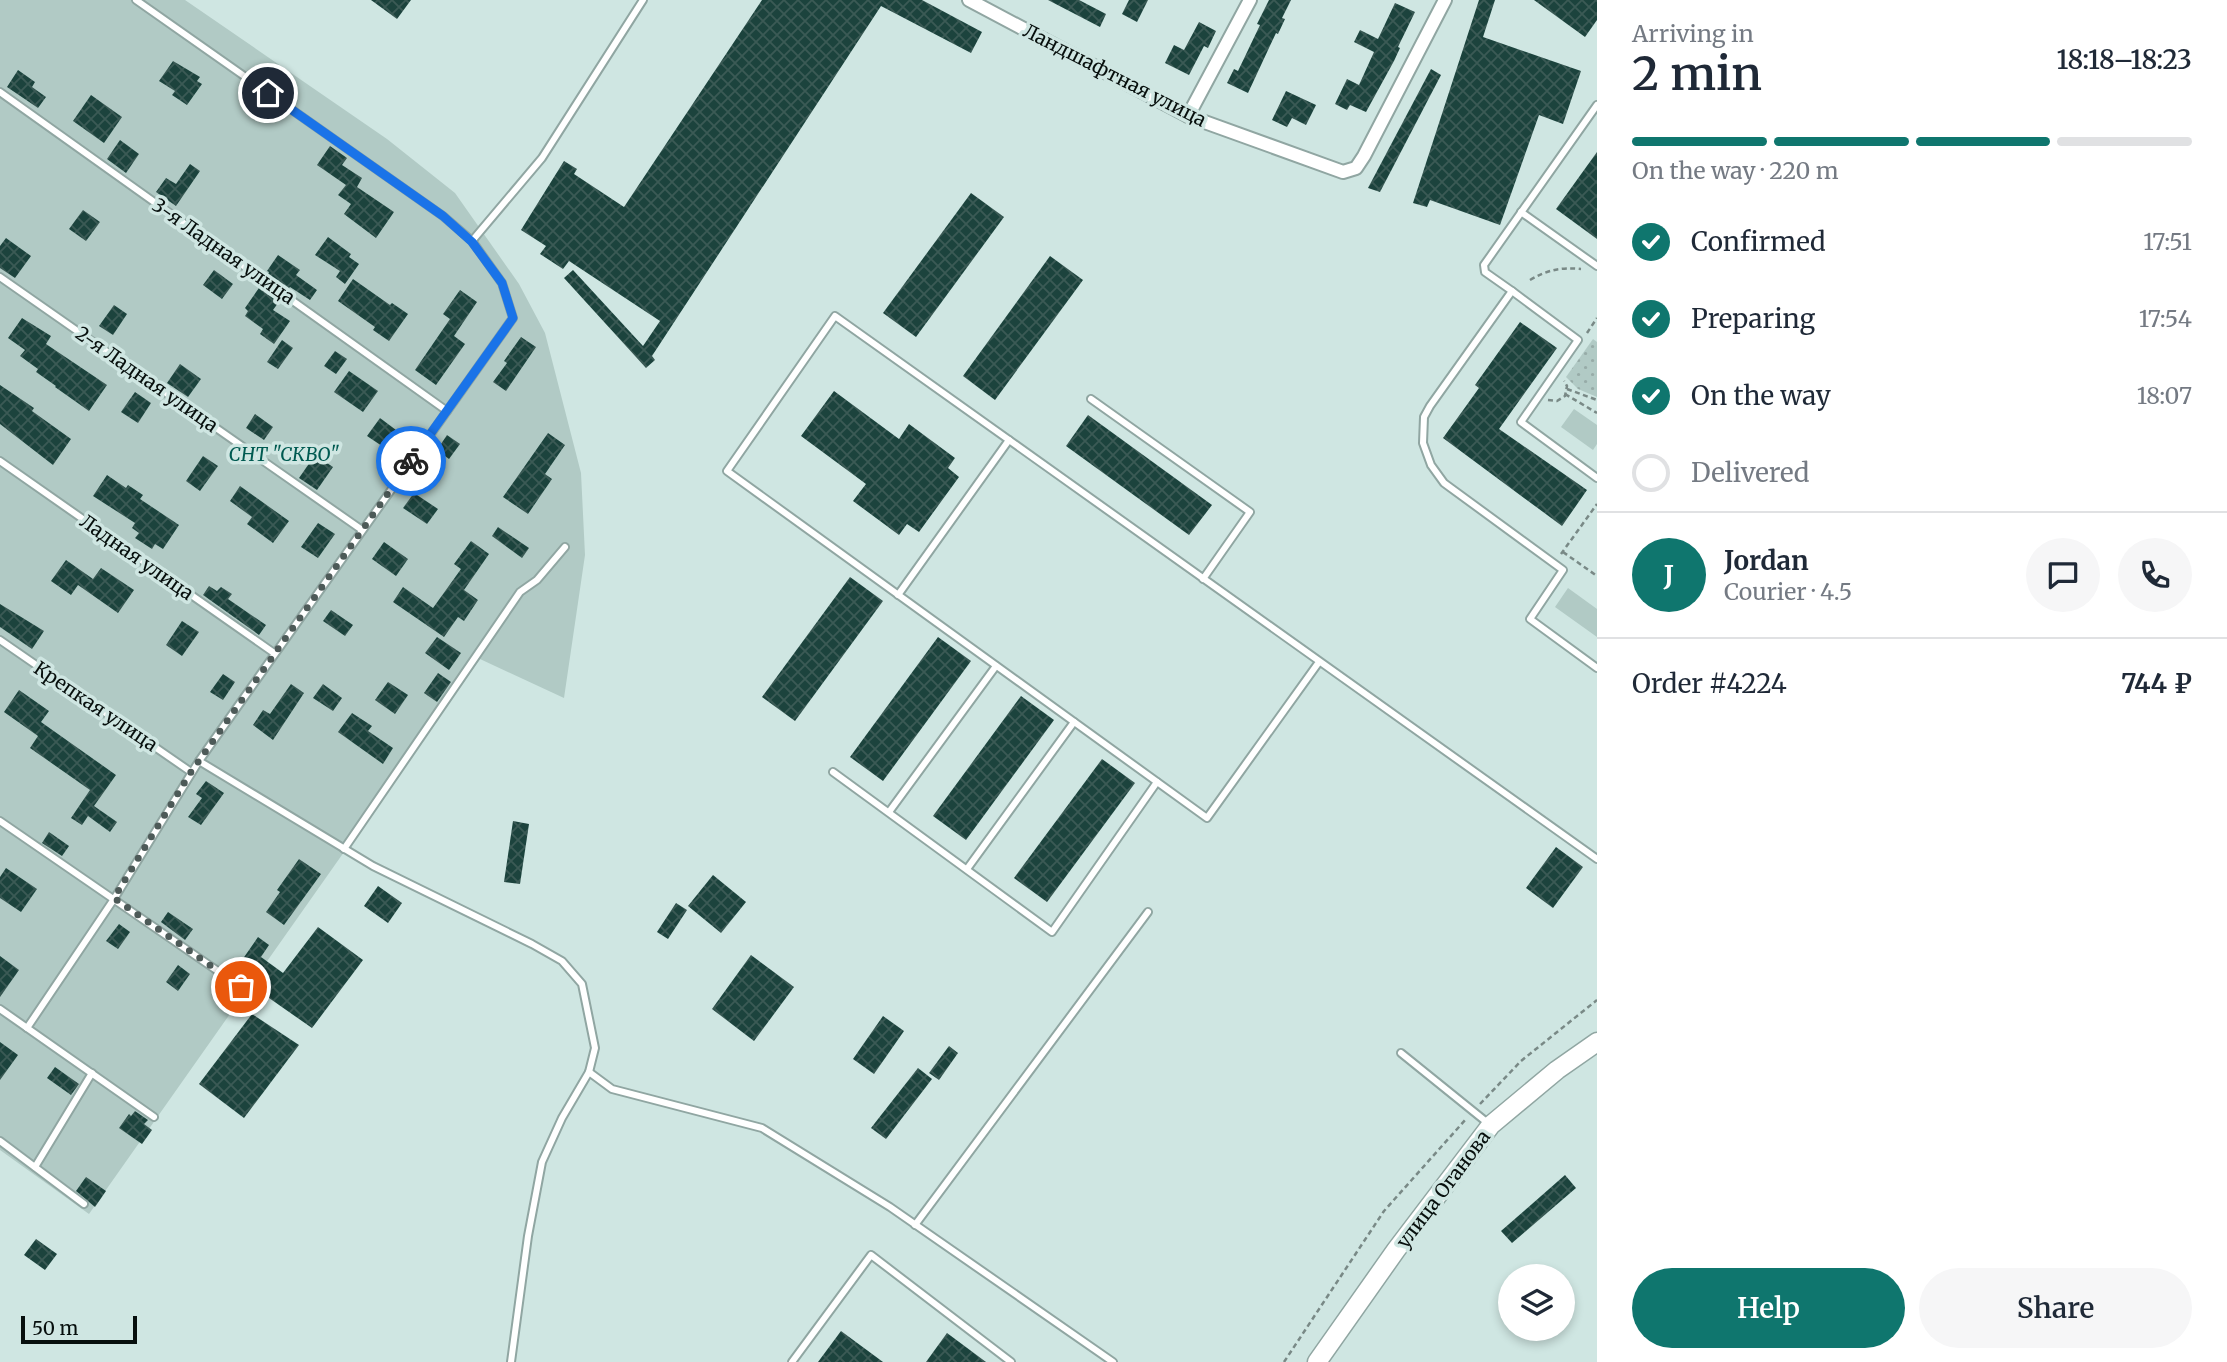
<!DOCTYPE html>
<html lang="en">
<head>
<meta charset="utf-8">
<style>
	:root { --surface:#fff; --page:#f6f6f7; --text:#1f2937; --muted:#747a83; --line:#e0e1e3; --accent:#0f766e }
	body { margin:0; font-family:Merriweather,serif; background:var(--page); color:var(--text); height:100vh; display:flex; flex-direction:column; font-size:26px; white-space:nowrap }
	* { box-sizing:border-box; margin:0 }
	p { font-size:23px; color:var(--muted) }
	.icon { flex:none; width:38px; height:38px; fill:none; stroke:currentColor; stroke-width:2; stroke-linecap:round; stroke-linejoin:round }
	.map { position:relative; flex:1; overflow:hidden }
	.panel { display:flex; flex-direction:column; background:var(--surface); width:630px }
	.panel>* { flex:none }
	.buttons { position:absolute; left:1498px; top:1264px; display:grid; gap:14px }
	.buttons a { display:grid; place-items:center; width:77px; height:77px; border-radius:50%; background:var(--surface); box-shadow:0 4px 10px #0003; font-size:35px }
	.scale { position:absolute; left:21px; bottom:18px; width:116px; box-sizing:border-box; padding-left:7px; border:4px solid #070f0d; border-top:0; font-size:19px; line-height:24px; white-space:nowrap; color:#070f0d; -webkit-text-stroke:5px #cfe6e2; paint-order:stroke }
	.pin { position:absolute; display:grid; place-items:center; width:60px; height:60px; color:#fff; margin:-30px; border:4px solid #fff; border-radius:50%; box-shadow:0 2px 7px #0007 }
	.courier { position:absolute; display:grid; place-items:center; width:70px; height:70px; margin:-35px; border:5px solid #1a73e8; border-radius:50%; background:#fff; color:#222; box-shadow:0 2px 9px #0007 }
	.summary em { font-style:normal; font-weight:600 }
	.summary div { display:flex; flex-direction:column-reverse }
	.summary { display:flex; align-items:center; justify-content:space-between; height:119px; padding:0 35px }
	h1 { font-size:46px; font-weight:600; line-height:52px }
	.bar { display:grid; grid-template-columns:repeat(4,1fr); gap:10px 7px; align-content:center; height:84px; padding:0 35px }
	.bar i { height:9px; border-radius:5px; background:var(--line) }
	.bar .on { background:var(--accent) }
	.bar p { grid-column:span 4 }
	.line { display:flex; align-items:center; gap:18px; padding:0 35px; border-top:2px solid var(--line) }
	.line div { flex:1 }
	.round { display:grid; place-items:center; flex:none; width:74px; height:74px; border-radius:37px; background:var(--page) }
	ol { padding:0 35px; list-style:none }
	li { display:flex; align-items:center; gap:21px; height:77px }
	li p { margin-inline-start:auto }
	li .icon { padding:7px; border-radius:50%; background:var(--accent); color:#fff; stroke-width:4 }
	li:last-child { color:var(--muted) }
	li i { width:38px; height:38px; border:4px solid var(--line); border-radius:50% }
	.primary-button { display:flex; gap:14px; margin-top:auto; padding:14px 35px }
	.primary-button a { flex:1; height:80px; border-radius:42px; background:var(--accent); color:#fff; font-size:28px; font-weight:600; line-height:80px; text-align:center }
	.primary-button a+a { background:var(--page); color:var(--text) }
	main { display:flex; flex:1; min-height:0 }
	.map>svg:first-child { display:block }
	.green { fill:#b1cac5 }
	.park { fill:url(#park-dots) }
	.building { fill:url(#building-cross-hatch) }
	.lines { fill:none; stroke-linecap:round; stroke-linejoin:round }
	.lane-casing { stroke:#90a6a2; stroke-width:10 }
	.street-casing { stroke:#90a6a2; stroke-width:16 }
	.secondary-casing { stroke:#90a6a2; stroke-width:21 }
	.path { stroke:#798986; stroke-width:2.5; stroke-dasharray:5 3.5; stroke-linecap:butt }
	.lane { stroke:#fff; stroke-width:6 }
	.street { stroke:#fff; stroke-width:12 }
	.secondary { stroke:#fff; stroke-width:18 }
	.done { stroke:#4d5a58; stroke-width:7; stroke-dasharray:0 12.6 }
	.route { stroke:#1a73e8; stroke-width:9 }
	.labels { text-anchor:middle; stroke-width:7; stroke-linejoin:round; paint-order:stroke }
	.street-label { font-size:19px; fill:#070f0d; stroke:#cfe6e2 }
	.park-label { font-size:19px; font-style:italic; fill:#005a51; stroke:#cfe6e2 }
</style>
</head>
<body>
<main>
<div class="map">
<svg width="1597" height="1362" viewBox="0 0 1597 1362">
	<defs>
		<pattern id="park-dots" width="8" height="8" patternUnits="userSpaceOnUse" patternTransform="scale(1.75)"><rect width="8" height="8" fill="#b1cac5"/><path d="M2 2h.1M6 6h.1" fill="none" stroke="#97aca8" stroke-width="1.8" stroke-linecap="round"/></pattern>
		<pattern id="building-cross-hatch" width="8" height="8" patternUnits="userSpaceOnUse" patternTransform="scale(1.75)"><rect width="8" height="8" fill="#1c433d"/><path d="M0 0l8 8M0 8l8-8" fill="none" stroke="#3b5a55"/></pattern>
	</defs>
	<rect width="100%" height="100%" fill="#cfe6e2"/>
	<g class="green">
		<polygon points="0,0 185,0 387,139 455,193 519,284 545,333 581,473 585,555 564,698 480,659 89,1214 0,1150"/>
		<polygon points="1574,409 1597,425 1597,444 1593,450 1561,427"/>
		<polygon points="1568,588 1597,609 1597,637 1555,607"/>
	</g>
	<polygon class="park" points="1593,339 1597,342 1597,397 1578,389 1566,377"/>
	<g class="building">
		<polygon points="371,0 411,0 397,19"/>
		<polygon points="762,0 922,0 982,32 971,53 881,6 652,356 655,360 646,368 564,278 573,270 643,346 660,321 569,261 563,269 540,254 546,246 521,230 564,161 577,169 574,174 624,207"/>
		<polygon points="1048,0 1079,0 1106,14 1100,27"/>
		<polygon points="1129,0 1148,0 1137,22 1122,14"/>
		<polygon points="1269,0 1291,0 1282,18 1285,19 1278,34 1276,33 1248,93 1227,83 1234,69 1238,71 1260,25 1257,24"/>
		<polygon points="1479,0 1495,0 1483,37 1581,71 1563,124 1539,115 1500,225 1430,200 1427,207 1413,203"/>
		<polygon points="1534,0 1597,0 1597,20 1585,37"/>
		<polygon points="1395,3 1415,12 1398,47 1400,48 1394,61 1366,112 1350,105 1347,110 1335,104 1347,79 1359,85 1374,52 1354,42 1360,30 1378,39"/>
		<polygon points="1199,22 1216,31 1208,48 1204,46 1189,75 1165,63 1174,45 1184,50"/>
		<polygon points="173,61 200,77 197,81 202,84 187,105 172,95 175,91 159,81"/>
		<polygon points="1431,69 1441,75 1380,192 1368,188"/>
		<polygon points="18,70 35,82 32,87 46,97 38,108 7,87"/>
		<polygon points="1286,91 1316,105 1306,125 1292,118 1287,127 1272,120"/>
		<polygon points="91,95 122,117 104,143 73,121"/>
		<polygon points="120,140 139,154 126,173 107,159"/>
		<polygon points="330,146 347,158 342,165 362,178 357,187 394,212 376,238 344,214 351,204 338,195 346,185 317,165"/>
		<polygon points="1597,152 1597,239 1556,209"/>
		<polygon points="190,164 200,171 176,206 156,192 166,178 176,184"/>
		<polygon points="971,193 1004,217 916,337 883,313"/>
		<polygon points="83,210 100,222 86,241 69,229"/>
		<polygon points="328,237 351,254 349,257 359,264 345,284 336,277 340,271 315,255"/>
		<polygon points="6,238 31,256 15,278 0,268 0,246"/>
		<polygon points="278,255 300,270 296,275 317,290 310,300 290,287 287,290 267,276 269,272 267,271"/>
		<polygon points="1050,256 1083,280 995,400 963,376"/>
		<polygon points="214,270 233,284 222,299 203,285"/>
		<polygon points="353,279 390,305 392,303 408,314 389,341 373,330 375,327 338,301"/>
		<polygon points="261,285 281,299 273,310 290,321 274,344 260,334 263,329 245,316 248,311 245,308"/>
		<polygon points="460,290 477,302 454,336 465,344 436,385 415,370 450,319 443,314"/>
		<polygon points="114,305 127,314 113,335 99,326"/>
		<polygon points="22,318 51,336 46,344 107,385 89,411 55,387 56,386 36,372 38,369 20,356 25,350 8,338"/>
		<polygon points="1520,322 1557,348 1499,429 1587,490 1562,526 1443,438 1479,388 1475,385"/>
		<polygon points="521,337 536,347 506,391 493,382 507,363 504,361"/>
		<polygon points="282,340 293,348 278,369 267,362"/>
		<polygon points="335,351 347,359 336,374 324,366"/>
		<polygon points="180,364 201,379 188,397 167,383"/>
		<polygon points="349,371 378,391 363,412 334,392"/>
		<polygon points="0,385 34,408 32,411 71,439 53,465 0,424"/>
		<polygon points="834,391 899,439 909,424 955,458 948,468 959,477 919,532 907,524 899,535 853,501 866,484 801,436"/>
		<polygon points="135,392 151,403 138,423 121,412"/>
		<polygon points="255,414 273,427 264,440 246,428"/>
		<polygon points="1088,415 1212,505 1189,535 1066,446"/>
		<polygon points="380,418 400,433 388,450 367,436"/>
		<polygon points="548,433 565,445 545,474 552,479 528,514 503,497"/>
		<polygon points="447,435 460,444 449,459 437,450"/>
		<polygon points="315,455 333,467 317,490 299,478"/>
		<polygon points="203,456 218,466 200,491 186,481"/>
		<polygon points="107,475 126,488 128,485 143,495 140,499 179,525 163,549 155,544 152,549 135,538 139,533 132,528 135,523 93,496"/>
		<polygon points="240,486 289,521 273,543 247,524 252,517 230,501"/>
		<polygon points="414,493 438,509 427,524 403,508"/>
		<polygon points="318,523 335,534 318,558 301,547"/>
		<polygon points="498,527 529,548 522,558 492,536"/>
		<polygon points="471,541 489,554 464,590 478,600 464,621 458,617 444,637 393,602 403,587 433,608 461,569 454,564"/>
		<polygon points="384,542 408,559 396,576 372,559"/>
		<polygon points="66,560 93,579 101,568 134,590 118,613 78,585 71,595 51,581"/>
		<polygon points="850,577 883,601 795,721 762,697"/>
		<polygon points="209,586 217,591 221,587 232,594 228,599 266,625 259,635 203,595"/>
		<polygon points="0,604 44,631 32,649 0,627"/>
		<polygon points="331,610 353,625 345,636 323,621"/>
		<polygon points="182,621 199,632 182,656 166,645"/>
		<polygon points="437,637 461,653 449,670 425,653"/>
		<polygon points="938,637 971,661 883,781 850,757"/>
		<polygon points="438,673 451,682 437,702 424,693"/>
		<polygon points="223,674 235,682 223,700 210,692"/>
		<polygon points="388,682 408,695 395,714 375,700"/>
		<polygon points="291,684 304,693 273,740 253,725 263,710 270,714"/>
		<polygon points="323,684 342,698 333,711 313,698"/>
		<polygon points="19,690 49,711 41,722 116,775 94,806 117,822 110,832 88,816 82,825 71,818 90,790 30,748 38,736 4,712"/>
		<polygon points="1021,696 1054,720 966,840 933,816"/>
		<polygon points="352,713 372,726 368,731 393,748 383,764 338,732"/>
		<polygon points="1102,759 1135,783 1047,902 1014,878"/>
		<polygon points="206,781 224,793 201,825 188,817 202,798 196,794"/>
		<polygon points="513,821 529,824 520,884 504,882"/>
		<polygon points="49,832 69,846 62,856 42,843"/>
		<polygon points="1556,847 1583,867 1553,908 1526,888"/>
		<polygon points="299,859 321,874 284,925 266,912 280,892 277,890"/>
		<polygon points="6,868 37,889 21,912 0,898 0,877"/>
		<polygon points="713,875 746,902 721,933 688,906"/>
		<polygon points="378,886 402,903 388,923 364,906"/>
		<polygon points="676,903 687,910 668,939 657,932"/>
		<polygon points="168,912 193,929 185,940 161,922"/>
		<polygon points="119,924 130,932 118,949 106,941"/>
		<polygon points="318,927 363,960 312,1028 233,973 258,937 269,945 261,957 283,973"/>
		<polygon points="751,955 794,987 754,1041 712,1009"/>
		<polygon points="0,956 19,970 0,997"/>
		<polygon points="178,965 190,974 178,991 166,982"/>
		<polygon points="252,1014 299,1045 244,1118 199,1084"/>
		<polygon points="883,1016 904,1031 874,1074 853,1059"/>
		<polygon points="0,1042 18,1055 0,1080"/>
		<polygon points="949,1046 958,1053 939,1080 929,1073"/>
		<polygon points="55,1067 79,1084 71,1095 47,1078"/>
		<polygon points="918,1068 932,1079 886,1139 871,1128"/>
		<polygon points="135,1111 148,1120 144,1124 152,1130 142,1144 119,1128 129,1114 131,1116"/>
		<polygon points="1565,1175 1576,1188 1512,1243 1501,1231"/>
		<polygon points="86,1177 106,1191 95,1207 76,1191"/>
		<polygon points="36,1239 57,1254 45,1270 24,1255"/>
		<polygon points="841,1331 883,1362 818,1362"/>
		<polygon points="947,1333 986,1362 926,1362"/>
	</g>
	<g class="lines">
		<g class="lane-casing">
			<g id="lane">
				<polyline points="0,92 447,411"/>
				<polyline points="1597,105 1484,265 1485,272 1512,291 1430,406 1424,417 1423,443 1431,465 1444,483 1563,570 1530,619 1597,668"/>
				<polyline points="1521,212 1597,266"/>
				<polyline points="472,241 542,158 643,0"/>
				<polyline points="0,277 362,530"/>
				<polyline points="1512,291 1578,340 1521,422 1597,478"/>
				<polyline points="1091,399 1250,512 1203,579"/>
				<polyline points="0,461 274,653"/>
				<polyline points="898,595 1009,440"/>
				<polyline points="0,640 191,772"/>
				<polyline points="1319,662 1207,818 727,471 835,316 1597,859"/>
				<polyline points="199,761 373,866 532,944 562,961 582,984 595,1048 589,1072 562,1118 542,1162 528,1236 511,1362"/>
				<polyline points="833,772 1052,932 1157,782"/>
				<polyline points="889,812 996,666"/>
				<polyline points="0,821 241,987"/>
				<polyline points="344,849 520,592 537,580 565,547"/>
				<polyline points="967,869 1074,722"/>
				<polyline points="0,1009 154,1117"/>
				<polyline points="27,1028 114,899 199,761 513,318 502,283 472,241 443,216 136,0"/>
				<polyline points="1401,1053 1489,1124"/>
				<polyline points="589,1072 612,1089 762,1128 890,1207 1113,1362"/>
				<polyline points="0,1141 84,1204"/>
				<polyline points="35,1167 92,1073"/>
				<polyline points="915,1225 1148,912"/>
				<polyline points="792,1362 871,1255 1011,1362"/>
			</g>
		</g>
		<g class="street-casing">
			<g id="street">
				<polyline points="969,0 1188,116 1343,172 1356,168 1364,156 1445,0"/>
				<polyline points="1188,116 1250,0"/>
			</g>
		</g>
		<g class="secondary-casing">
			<polyline id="secondary" points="1317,1362 1396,1250 1491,1125 1557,1070 1597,1042"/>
		</g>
		<g class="path">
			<path d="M 1530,280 C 1547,270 1561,267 1581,269"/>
			<polyline points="1587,333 1597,318"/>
			<polyline points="1567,389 1597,400"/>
			<polyline points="1565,394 1597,413"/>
			<polyline points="1548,400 1557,401 1565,396 1567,386 1564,381"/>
			<polyline points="1563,552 1597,576"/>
			<polyline points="1561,554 1597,504"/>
			<polyline points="1480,1104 1521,1061 1597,1000"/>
			<polyline points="1284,1362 1384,1211 1466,1119"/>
		</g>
		<use href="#lane" class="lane"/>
		<use href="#street" class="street"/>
		<use href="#secondary" class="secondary"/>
	</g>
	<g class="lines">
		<polyline class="done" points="241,987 114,898 191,772 411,461"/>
		<polyline class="route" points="268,93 443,216 472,242 502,283 513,318 411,461"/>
	</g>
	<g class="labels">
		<g class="street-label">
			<text transform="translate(1115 75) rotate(27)" y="7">Ландшафтная улица</text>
			<text transform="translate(224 251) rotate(35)" y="7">3-я Ладная улица</text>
			<text transform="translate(147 379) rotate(35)" y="7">2-я Ладная улица</text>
			<text transform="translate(137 557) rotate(35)" y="7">Ладная улица</text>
			<text transform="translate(96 706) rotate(34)" y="7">Крепкая улица</text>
			<text transform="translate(1443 1189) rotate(-53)" y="7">улица Оганова</text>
		</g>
		<g class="park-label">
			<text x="284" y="461">СНТ "СКВО"</text>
		</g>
	</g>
</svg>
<div class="buttons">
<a><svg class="icon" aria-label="layers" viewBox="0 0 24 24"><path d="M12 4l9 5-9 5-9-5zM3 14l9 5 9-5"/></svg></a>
</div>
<div class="scale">50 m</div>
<div class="pin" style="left:241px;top:987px;background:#ea580c"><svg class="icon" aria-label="bag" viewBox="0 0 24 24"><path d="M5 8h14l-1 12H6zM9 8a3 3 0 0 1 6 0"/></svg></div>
<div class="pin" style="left:268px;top:93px;background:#1f2937"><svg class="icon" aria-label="home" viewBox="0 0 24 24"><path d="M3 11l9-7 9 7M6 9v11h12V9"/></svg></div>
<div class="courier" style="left:411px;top:461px"><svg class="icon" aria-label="bike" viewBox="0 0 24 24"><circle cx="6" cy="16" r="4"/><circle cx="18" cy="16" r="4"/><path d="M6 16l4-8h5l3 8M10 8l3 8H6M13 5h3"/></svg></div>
</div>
<section class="panel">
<div class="summary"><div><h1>2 min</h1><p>Arriving in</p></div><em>18:18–18:23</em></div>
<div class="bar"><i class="on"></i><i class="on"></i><i class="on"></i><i></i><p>On the way · 220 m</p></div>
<ol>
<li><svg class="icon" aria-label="check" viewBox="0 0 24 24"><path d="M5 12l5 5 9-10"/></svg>Confirmed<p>17:51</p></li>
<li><svg class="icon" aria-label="check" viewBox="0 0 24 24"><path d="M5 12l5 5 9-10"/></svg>Preparing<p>17:54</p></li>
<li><svg class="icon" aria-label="check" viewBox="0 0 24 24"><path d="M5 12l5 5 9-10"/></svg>On the way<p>18:07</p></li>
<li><i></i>Delivered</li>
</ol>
<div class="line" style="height:126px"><b class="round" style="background:var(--accent);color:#fff">J</b><div><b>Jordan</b><p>Courier · 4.5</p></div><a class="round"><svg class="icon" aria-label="chat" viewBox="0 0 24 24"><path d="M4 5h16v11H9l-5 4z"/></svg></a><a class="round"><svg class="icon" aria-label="phone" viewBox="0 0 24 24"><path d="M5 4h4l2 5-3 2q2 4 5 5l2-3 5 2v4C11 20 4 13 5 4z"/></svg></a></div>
<div class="line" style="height:91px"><div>Order #4224</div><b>744 ₽</b></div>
<div class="primary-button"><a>Help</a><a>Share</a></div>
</section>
</main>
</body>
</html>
